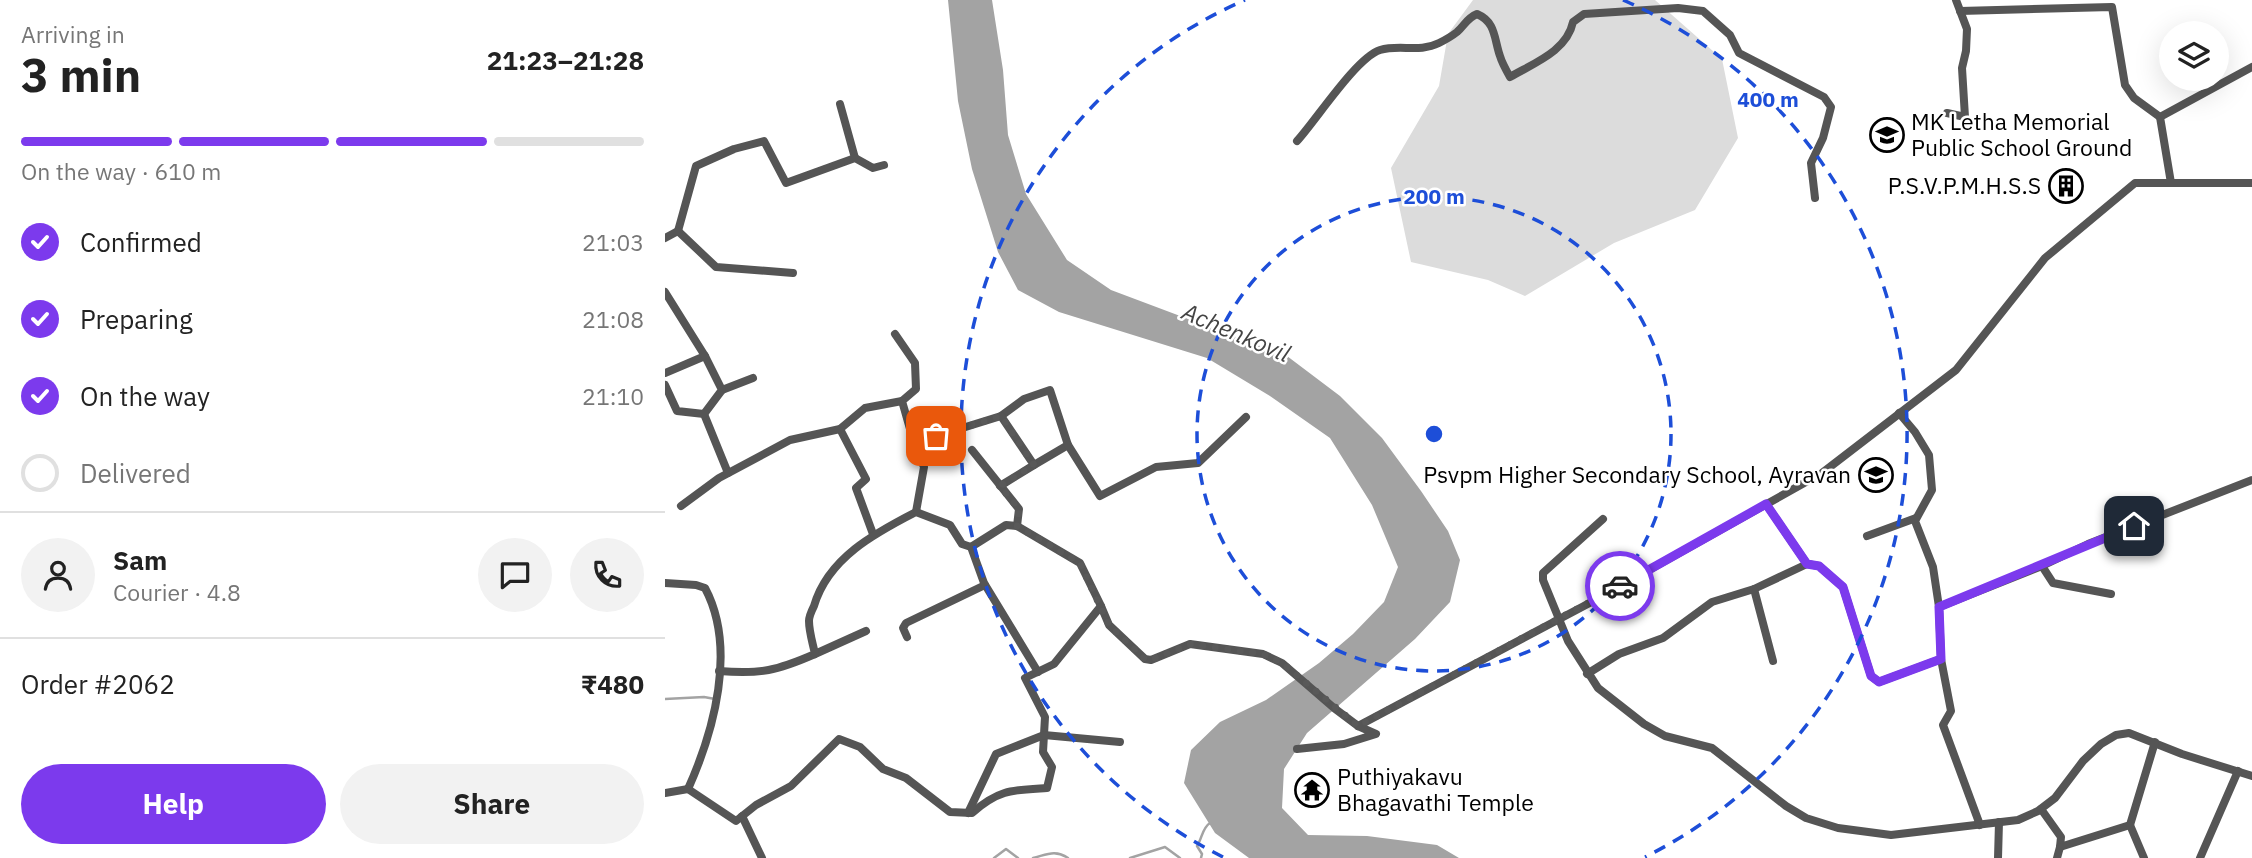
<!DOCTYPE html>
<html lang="en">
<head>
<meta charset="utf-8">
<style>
	:root { --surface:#fff; --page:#f2f2f2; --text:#222; --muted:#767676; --line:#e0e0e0; --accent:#7c3aed }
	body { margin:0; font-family:"IBM Plex Sans",sans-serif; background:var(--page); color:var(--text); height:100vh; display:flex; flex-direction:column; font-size:26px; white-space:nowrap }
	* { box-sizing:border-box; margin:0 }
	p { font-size:23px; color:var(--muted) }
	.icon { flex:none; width:38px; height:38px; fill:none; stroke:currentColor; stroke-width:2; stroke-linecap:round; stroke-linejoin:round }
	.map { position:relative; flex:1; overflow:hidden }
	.sheet { display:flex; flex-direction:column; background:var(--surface); width:665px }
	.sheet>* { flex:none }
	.buttons { position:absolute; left:1494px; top:21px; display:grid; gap:14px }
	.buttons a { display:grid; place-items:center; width:70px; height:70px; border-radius:50%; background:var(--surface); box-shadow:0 7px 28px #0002; font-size:35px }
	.pin { position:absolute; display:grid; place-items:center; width:60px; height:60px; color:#fff; margin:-30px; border-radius:14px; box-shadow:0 4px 10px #0006 }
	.courier { position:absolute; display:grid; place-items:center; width:70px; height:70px; margin:-35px; border:5px solid #7c3aed; border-radius:50%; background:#fff; color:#222; box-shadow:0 2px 9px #0007 }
	.headline em { font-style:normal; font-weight:700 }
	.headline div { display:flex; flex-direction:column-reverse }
	.headline { display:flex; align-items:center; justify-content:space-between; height:119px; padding:0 21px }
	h1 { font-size:46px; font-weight:700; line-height:52px }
	.bar { display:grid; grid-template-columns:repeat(4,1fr); gap:10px 7px; align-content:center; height:84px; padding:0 21px }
	.bar i { height:9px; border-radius:5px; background:var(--line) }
	.bar .on { background:var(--accent) }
	.bar p { grid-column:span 4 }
	.line { display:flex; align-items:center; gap:18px; padding:0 21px; border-top:2px solid var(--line) }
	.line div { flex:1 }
	.round { display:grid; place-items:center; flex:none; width:74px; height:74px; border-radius:37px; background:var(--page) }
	ol { padding:0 21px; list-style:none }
	li { display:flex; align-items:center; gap:21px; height:77px }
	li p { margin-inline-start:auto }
	li .icon { padding:7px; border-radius:50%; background:var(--accent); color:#fff; stroke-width:4 }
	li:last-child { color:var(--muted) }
	li i { width:38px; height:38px; border:4px solid var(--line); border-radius:50% }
	.primary-button { display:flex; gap:14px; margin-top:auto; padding:14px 21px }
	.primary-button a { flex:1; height:80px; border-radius:42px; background:var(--accent); color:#fff; font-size:28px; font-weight:700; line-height:80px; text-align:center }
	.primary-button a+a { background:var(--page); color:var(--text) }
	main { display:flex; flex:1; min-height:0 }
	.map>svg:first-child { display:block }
	.green { fill:#dcdcdc }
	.water { fill:#a3a3a3 }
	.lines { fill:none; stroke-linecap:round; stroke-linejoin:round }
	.stream { stroke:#a3a3a3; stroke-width:2.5 }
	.street { stroke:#555; stroke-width:8 }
	.done { stroke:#595959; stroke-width:7; stroke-dasharray:0 12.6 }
	.route { stroke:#7c3aed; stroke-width:9 }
	.ring { fill:none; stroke:#1d4ed8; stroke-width:3.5; stroke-dasharray:12 9 }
	.labels { text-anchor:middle; stroke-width:5; stroke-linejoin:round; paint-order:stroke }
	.poi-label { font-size:23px; fill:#000; stroke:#fff; text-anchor:start }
	.water-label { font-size:24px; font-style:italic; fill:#444; stroke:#fff }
	.centre { fill:#1d4ed8; stroke:#fff; stroke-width:3.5 }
	.ring-label { font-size:21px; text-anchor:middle; font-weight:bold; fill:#1d4ed8; stroke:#fff; stroke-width:5; stroke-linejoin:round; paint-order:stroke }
</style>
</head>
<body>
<main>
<section class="sheet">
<div class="headline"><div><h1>3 min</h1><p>Arriving in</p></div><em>21:23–21:28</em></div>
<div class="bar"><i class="on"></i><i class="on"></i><i class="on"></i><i></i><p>On the way · 610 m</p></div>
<ol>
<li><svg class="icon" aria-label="check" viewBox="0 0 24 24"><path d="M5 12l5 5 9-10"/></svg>Confirmed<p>21:03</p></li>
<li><svg class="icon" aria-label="check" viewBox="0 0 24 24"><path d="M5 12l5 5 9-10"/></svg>Preparing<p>21:08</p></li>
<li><svg class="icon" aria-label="check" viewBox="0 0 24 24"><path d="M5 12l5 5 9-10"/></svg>On the way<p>21:10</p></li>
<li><i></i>Delivered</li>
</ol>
<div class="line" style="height:126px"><a class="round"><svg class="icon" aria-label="person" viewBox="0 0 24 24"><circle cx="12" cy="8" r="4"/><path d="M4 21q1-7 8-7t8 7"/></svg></a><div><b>Sam</b><p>Courier · 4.8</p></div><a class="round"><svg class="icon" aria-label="chat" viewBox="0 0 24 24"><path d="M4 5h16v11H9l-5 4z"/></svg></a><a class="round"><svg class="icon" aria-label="phone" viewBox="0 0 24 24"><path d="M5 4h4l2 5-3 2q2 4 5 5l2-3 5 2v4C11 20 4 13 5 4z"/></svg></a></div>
<div class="line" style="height:91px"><div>Order #2062</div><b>₹480</b></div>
<div class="primary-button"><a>Help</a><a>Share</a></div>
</section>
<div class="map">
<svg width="1587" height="858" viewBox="0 0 1587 858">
	<rect width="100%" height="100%" fill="#fff"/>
	<polygon class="green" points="808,0 990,0 1057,59 1073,138 1030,210 949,243 860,296 823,280 746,262 726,168 774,86 783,34"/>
	<polygon class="water" points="283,0 327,0 338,70 343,135 361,194 402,260 446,290 622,356 675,396 717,438 756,491 783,531 795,560 785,602 750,639 642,733 619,769 617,808 643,835 702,836 772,845 794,858 584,858 550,833 519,783 526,750 555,722 601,700 654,663 688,634 719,602 733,567 707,505 665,438 605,396 542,358 394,312 353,290 333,252 307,169 293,101"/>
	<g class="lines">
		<g class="stream">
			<polyline points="0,699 39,697 50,699"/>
			<polyline points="329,858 341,849 353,858"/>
			<path d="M 368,858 C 381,855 390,849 403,858"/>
			<polyline points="465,858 500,847 515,858"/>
			<path d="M 536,858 L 537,854 L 532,846 C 537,839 537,828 545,823"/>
		</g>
		<g class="street">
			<polyline points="1295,11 1447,7 1460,85 1469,98 1495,117"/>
			<polyline points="175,104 190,158"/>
			<polyline points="1282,113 1300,117 1297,68 1301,51 1302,29 1291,0"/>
			<path d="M 632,141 C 652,119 691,58 715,50 C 735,44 754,53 774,43 C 780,40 787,36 792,32 C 800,25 802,18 812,14 C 831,22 829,39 835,56 C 837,63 841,70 845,77 C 869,63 902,51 908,22 L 919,14 L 1013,8 L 1038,11 L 1065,35 L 1074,53 L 1159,97 L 1166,107 L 1158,138 L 1146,163 L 1150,198"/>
			<polyline points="1506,183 1495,117 1587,67"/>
			<polyline points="13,231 31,166 69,149 99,141 121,183 190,158 208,168 219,165"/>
			<polyline points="0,238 13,231 51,267 128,273"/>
			<polyline points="0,292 40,356 0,373"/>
			<polyline points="230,334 250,363 251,389 237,401 249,443"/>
			<polyline points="0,385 12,411 39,414 63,473"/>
			<polyline points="57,390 88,378"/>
			<polyline points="1234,413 1250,432 1264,455 1267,490 1250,521 1268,567 1274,607 1276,659"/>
			<polyline points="39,414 57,390 40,356"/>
			<polyline points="336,416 359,399 385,390 403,445 369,465"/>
			<polyline points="175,429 201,479 191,488 208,534"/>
			<polyline points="403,445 435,496 491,467 533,463 581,417"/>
			<polyline points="307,450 354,509 352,526"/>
			<polyline points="1101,504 1142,564"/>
			<polyline points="16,506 54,478 125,440 175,429 200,408 237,401"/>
			<polyline points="251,512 259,467 249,443 336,416 369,465 335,486"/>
			<polyline points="938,519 878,573 878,580 903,641 933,688 979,724 1000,736 1047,748 1121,806 1141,818 1173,828 1226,835 1353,820 1373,811 1390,798 1418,761 1436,744 1451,735 1464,733 1517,754 1587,776"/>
			<polyline points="1202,536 1251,518"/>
			<polyline points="306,547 341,525 352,526 415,563 436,606"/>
			<polyline points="1377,566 1423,544 1587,480"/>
			<path d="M 0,583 L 31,585 L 40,588 C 72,648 49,731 23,789"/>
			<polyline points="1089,589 1142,564 1154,566 1178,587 1206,676 1214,682 1276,659 1286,711 1278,725 1315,825"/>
			<polyline points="1274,607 1377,566 1388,583 1446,594"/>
			<polyline points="242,637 238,628 241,623 320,585"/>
			<polyline points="150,654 201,631"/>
			<path d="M 54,671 C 97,674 111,671 150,654 C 148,644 144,632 144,621 C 144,616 147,610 149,606 C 163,558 210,533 251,512 L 285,525 L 297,544 L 306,547 L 319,583 L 373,672"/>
			<polyline points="922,674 954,654 998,638 1047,602 1089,589 1108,661"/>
			<polyline points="693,726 934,598 1157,473 1291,370 1380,258 1470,183 1587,183"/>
			<path d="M 0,793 L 23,789 L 71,821 L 91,805 L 126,786 L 174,739 L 195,747 L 218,769 L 241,778 L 285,812 L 307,813 C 334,789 348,790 382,788 L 387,767 L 378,752 L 380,717 L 360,678 L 389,664 L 436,606 L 444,625 L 480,659 L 486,660 L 525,644 L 598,654 L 617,663 L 669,708 L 693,726 L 711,734 L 679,744 L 632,749"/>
			<polyline points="1376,809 1396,837 1395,847 1465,825 1490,742"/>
			<polyline points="303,813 331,754 379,735 455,742"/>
			<polyline points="77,816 97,858"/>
			<polyline points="1465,825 1479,858"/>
			<polyline points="1333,858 1334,822"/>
			<polyline points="1392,858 1395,847"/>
			<polyline points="1535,858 1573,771"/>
		</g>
	</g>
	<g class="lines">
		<polyline class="done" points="271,436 336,416 369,465 335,486 354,509 352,526 415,563 444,625 480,659 486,660 525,644 598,654 617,663 693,726 955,586"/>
		<polyline class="route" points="955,586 1101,504 1142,564 1154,566 1178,587 1206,676 1214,682 1276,659 1274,607 1469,526"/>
	</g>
	<g class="ring">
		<circle cx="769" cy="434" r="237"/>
		<path d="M558 857A473 473 0 0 1 580 0M958 0A473 473 0 0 1 980 857"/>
	</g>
	<defs>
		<g id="school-ring" transform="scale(1.75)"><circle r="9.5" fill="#fff" stroke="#000" stroke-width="1.5"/><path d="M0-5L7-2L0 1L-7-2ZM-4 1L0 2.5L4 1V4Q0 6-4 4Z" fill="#000"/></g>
		<g id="building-ring" transform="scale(1.75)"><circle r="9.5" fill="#fff" stroke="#000" stroke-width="1.5"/><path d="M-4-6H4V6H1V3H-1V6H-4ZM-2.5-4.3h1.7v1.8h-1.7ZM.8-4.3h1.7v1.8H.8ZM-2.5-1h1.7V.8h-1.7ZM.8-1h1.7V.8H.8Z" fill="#000"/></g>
		<g id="temple-ring" transform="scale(1.75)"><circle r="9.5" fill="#fff" stroke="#000" stroke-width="1.5"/><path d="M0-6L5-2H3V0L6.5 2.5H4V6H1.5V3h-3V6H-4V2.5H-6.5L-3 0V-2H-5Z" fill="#000"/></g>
	</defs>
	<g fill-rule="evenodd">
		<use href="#school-ring" x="1222" y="135"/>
		<use href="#building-ring" x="1401" y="186"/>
		<use href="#school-ring" x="1211" y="475"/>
		<use href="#temple-ring" x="647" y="790"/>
	</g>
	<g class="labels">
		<g class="poi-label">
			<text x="1246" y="130">MK Letha Memorial<tspan x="1246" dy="26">Public School Ground</tspan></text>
			<text x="1376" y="194" text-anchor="end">P.S.V.P.M.H.S.S</text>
			<text x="1186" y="483" text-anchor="end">Psvpm Higher Secondary School, Ayravan</text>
			<text x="672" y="785">Puthiyakavu<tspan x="672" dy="26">Bhagavathi Temple</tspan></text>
		</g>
		<g class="water-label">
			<text transform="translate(571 333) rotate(23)" y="8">Achenkovil</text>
		</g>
	</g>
	<circle cx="769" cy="434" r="10" class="centre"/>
	<g class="ring-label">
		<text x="1103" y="107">400 m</text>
		<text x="769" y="204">200 m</text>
	</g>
</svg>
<div class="buttons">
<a><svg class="icon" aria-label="layers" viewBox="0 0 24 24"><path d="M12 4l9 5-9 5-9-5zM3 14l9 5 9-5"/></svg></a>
</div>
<div class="pin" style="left:271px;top:436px;background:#ea580c"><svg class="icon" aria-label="bag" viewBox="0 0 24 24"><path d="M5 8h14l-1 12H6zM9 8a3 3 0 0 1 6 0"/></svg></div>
<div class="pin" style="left:1469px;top:526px;background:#1f2937"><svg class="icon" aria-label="home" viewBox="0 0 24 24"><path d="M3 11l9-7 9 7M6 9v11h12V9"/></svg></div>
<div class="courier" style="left:955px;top:586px"><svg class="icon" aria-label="car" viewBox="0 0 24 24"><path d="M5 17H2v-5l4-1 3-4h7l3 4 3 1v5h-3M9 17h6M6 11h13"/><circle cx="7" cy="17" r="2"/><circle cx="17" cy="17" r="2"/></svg></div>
</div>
</main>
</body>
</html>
